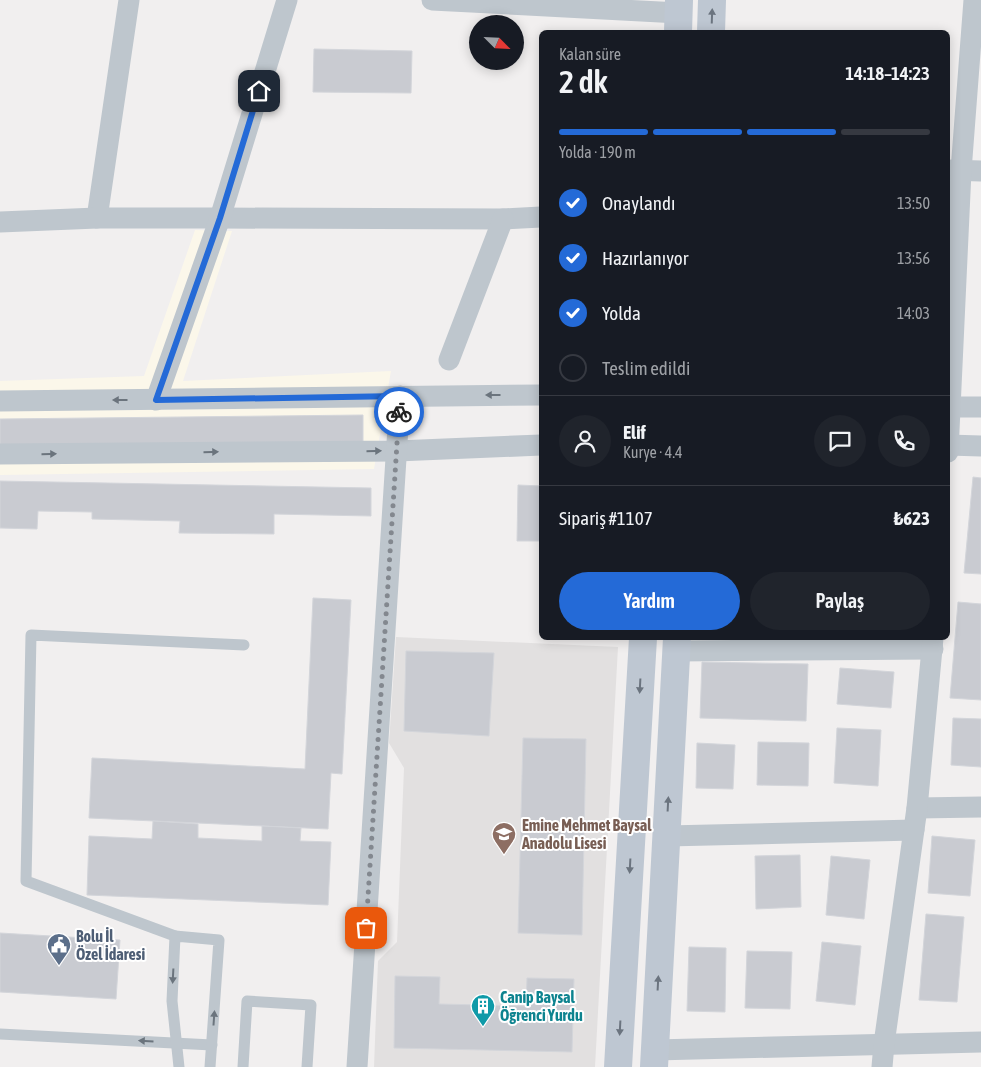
<!DOCTYPE html>
<html lang="tr">
<head>
<meta charset="utf-8">
<style>
	:root { --surface:#171b24; --page:#20242c; --text:#f1f3f6; --muted:#9ea1a6; --line:#363941; --accent:#246ad7 }
	body { margin:0; font-family:"Asap Condensed",sans-serif; background:var(--page); color:var(--text); height:100vh; display:flex; flex-direction:column; font-size:19px; white-space:nowrap }
	* { box-sizing:border-box; margin:0 }
	p { font-size:16px; color:var(--muted) }
	.icon { flex:none; width:28px; height:28px; fill:none; stroke:currentColor; stroke-width:2; stroke-linecap:round; stroke-linejoin:round }
	.map { position:relative; flex:1; overflow:hidden }
	.sheet { position:absolute; left:539px; top:30px; width:411px; height:610px; display:flex; flex-direction:column; background:var(--surface); border-radius:8px; box-shadow:0 2px 12px #0003 }
	.sheet>* { flex:none }
	.needle { width:32px; rotate:114deg }
	.fabs { position:absolute; left:469px; top:15px; display:grid; gap:10px }
	.fabs a { display:grid; place-items:center; width:55px; height:55px; border-radius:50%; background:var(--surface); box-shadow:0 2px 12px #0003; font-size:25px }
	.pin { position:absolute; display:grid; place-items:center; width:42px; height:42px; color:#fff; margin:-21px; border-radius:10px; box-shadow:0 2px 8px #0006 }
	.courier { position:absolute; display:grid; place-items:center; width:50px; height:50px; margin:-25px; border:4px solid #246ad7; border-radius:50%; background:#fff; color:#222; box-shadow:0 1px 6px #0007 }
	.overview em { font-style:normal; font-weight:600 }
	.overview div { display:flex; flex-direction:column-reverse }
	.overview { display:flex; align-items:center; justify-content:space-between; height:85px; padding:0 20px }
	h1 { font-size:32px; font-weight:600; line-height:38px }
	.bar { display:grid; grid-template-columns:repeat(4,1fr); gap:8px 5px; align-content:center; height:60px; padding:0 20px }
	.bar i { height:6px; border-radius:4px; background:var(--line) }
	.bar .selected { background:var(--accent) }
	.bar p { grid-column:span 4 }
	.line { display:flex; align-items:center; gap:12px; padding:0 20px; border-top:1px solid var(--line) }
	.line div { flex:1 }
	.round { display:grid; place-items:center; flex:none; width:52px; height:52px; border-radius:26px; background:var(--page) }
	ol { padding:0 20px; list-style:none }
	li { display:flex; align-items:center; gap:15px; height:55px }
	li p { margin-inline-start:auto }
	li .icon { padding:5px; border-radius:50%; background:var(--accent); color:#fff; stroke-width:4 }
	li:last-child { color:var(--muted) }
	li i { width:28px; height:28px; border:2px solid var(--line); border-radius:50% }
	.primary-button { display:flex; gap:10px; margin-top:auto; padding:10px 20px }
	.primary-button a { flex:1; height:58px; border-radius:30px; background:var(--accent); color:#fff; font-size:20px; font-weight:600; line-height:58px; text-align:center }
	.primary-button a+a { background:var(--page); color:var(--text) }
	.map>svg:first-child { display:block }
	.commercial { fill:#fbf7ea }
	.education { fill:#e2e0e0 }
	.building { fill:#c9cbd1; stroke:#d3d5da }
	.lines { fill:none; stroke-linecap:round; stroke-linejoin:round }
	.service { stroke:#bec6cd; stroke-width:11 }
	.minor { stroke:#bec6cd; stroke-width:21 }
	.secondary { stroke:#bec7d2; stroke-width:28 }
	.oneway { fill:#6b747f }
	.oneway2 { fill:#6b747d }
	.done { stroke:#83888f; stroke-width:5; stroke-dasharray:0 9 }
	.route { stroke:#246ad7; stroke-width:6 }
	.labels { text-anchor:middle; stroke-width:4; stroke-linejoin:round; paint-order:stroke }
	.education-label { font-size:16px; font-weight:bold; fill:#785e54; stroke:#fff; text-anchor:start }
	.service-label { font-size:16px; font-weight:bold; fill:#4e5e75; stroke:#fff; text-anchor:start }
	.culture-label { font-size:16px; font-weight:bold; fill:#0d838f; stroke:#fff; text-anchor:start }
</style>
</head>
<body>
<div class="map">
<svg width="981" height="1067" viewBox="0 0 981 1067">
	<rect width="100%" height="100%" fill="#f1efef"/>
	<polygon class="commercial" points="195,230 232,231 183,381 391,371 374,469 0,475 0,381 144,376"/>
	<polygon class="education" points="396,637 618,647 595,1067 374,1067 378,961 397,942 404,768 389,743"/>
	<g class="building">
		<polygon points="314,49 412,51 411,93 313,92"/>
		<polygon points="363,415 363,447 0,446 0,419"/>
		<polygon points="973,477 981,478 981,574 964,573"/>
		<polygon points="0,481 371,488 371,516 274,514 274,534 179,533 180,521 92,519 92,512 38,511 37,529 0,528"/>
		<polygon points="518,485 541,486 541,541 517,541"/>
		<polygon points="313,598 351,600 342,774 331,773 328,829 89,818 92,758 305,769"/>
		<polygon points="958,602 981,604 981,700 950,698"/>
		<polygon points="406,651 494,653 489,736 404,731"/>
		<polygon points="702,662 808,664 806,721 700,718"/>
		<polygon points="840,668 894,672 891,708 837,704"/>
		<polygon points="953,718 981,719 981,767 951,765"/>
		<polygon points="837,728 881,730 878,786 834,783"/>
		<polygon points="523,738 586,739 582,935 518,933"/>
		<polygon points="758,742 809,743 808,786 757,785"/>
		<polygon points="697,743 735,745 733,789 696,788"/>
		<polygon points="153,821 198,824 198,838 262,841 262,826 301,828 300,841 331,842 328,905 87,895 89,836 152,839"/>
		<polygon points="932,836 975,840 970,896 928,893"/>
		<polygon points="800,855 801,907 756,909 755,856"/>
		<polygon points="831,856 870,860 864,919 826,915"/>
		<polygon points="926,914 964,917 957,1002 919,1000"/>
		<polygon points="0,933 120,940 116,999 0,992"/>
		<polygon points="822,942 861,946 855,1005 816,1001"/>
		<polygon points="689,947 726,948 725,1012 687,1011"/>
		<polygon points="747,951 792,952 790,1009 745,1008"/>
		<polygon points="395,976 440,977 439,1004 526,1006 527,978 574,979 572,1052 394,1048"/>
	</g>
	<g class="lines">
		<g class="service">
			<polyline points="175,936 26,881 31,635 244,645"/>
			<polyline points="0,1034 212,1045"/>
			<polyline points="179,1067 172,1001 175,936 219,940 210,1067"/>
			<polyline points="243,1067 247,1001 311,1005 307,1067"/>
		</g>
		<g class="minor">
			<polyline points="432,0 679,13"/>
			<polyline points="948,170 981,171"/>
			<polyline points="97,218 129,0"/>
			<polyline points="0,222 97,218 220,218 503,219 541,217"/>
			<polyline points="449,360 503,219"/>
			<polyline points="156,400 220,218 287,0"/>
			<path d="M 0,401 C 180,400 361,396 541,395"/>
			<polyline points="948,407 981,407"/>
			<polyline points="948,445 981,446"/>
			<polyline points="948,452 961,171 974,0"/>
			<polyline points="0,454 397,451 541,445"/>
			<polyline points="676,651 933,649"/>
			<polyline points="917,808 981,807"/>
			<polyline points="667,836 914,830"/>
			<polyline points="655,1050 981,1042"/>
			<polyline points="357,1067 400,396"/>
			<polyline points="882,1067 884,1044 917,808 933,638"/>
		</g>
		<g class="secondary">
			<polyline points="678,32 679,0"/>
			<polyline points="711,32 712,0"/>
			<polyline points="618,1067 643,638"/>
			<polyline points="654,1067 677,638"/>
		</g>
	</g>
	<defs><path id="oneway-solid" d="M-6-.8H1V-3.2L6.5 0L1 3.2V.8H-6Z" transform="scale(1.25)"/></defs>
	<g class="oneway">
		<use href="#oneway-solid" transform="translate(712 16) rotate(-88)"/>
		<use href="#oneway-solid" transform="translate(640 686) rotate(93)"/>
		<use href="#oneway-solid" transform="translate(668 804) rotate(-87)"/>
		<use href="#oneway-solid" transform="translate(630 866) rotate(93)"/>
		<use href="#oneway-solid" transform="translate(658 983) rotate(-87)"/>
		<use href="#oneway-solid" transform="translate(620 1028) rotate(93)"/>
	</g>
	<g class="oneway2">
		<use href="#oneway-solid" transform="translate(493 395) rotate(180)"/>
		<use href="#oneway-solid" transform="translate(120 400) rotate(180)"/>
		<use href="#oneway-solid" transform="translate(374 451) rotate(-1)"/>
		<use href="#oneway-solid" transform="translate(211 452) rotate(-1)"/>
		<use href="#oneway-solid" transform="translate(49 454) rotate(-1)"/>
		<use href="#oneway-solid" transform="translate(173 976) rotate(93)"/>
		<use href="#oneway-solid" transform="translate(214 1018) rotate(-86)"/>
		<use href="#oneway-solid" transform="translate(146 1041) rotate(-177)"/>
	</g>
	<g class="lines">
		<polyline class="done" points="366,928 399,412"/>
		<polyline class="route" points="259,91 220,218 156,400 400,396 399,412"/>
	</g>
	<defs>
		<g id="school-pin" transform="scale(1.25)"><path d="M0 17L-7.5 6A9.5 9.5 0 1 1 7.5 6Z" fill="#8d6e63" stroke="#fff"/><path d="M0-5L7-2L0 1L-7-2ZM-4 1L0 2.5L4 1V4Q0 6-4 4Z" fill="#fff"/></g>
		<g id="civic-pin" transform="scale(1.25)"><path d="M0 17L-7.5 6A9.5 9.5 0 1 1 7.5 6Z" fill="#5c6f8a" stroke="#fff"/><path d="M-.6-6.5H3V-4.5H.6V-3L4-1V1h2V6H-6V1h2V-1L-.6-3ZM-1.2 2.5V6h2.4V2.5Z" fill="#fff"/></g>
		<g id="building-pin" transform="scale(1.25)"><path d="M0 17L-7.5 6A9.5 9.5 0 1 1 7.5 6Z" fill="#0f9aa8" stroke="#fff"/><path d="M-4-6H4V6H1V3H-1V6H-4ZM-2.5-4.3h1.7v1.8h-1.7ZM.8-4.3h1.7v1.8H.8ZM-2.5-1h1.7V.8h-1.7ZM.8-1h1.7V.8H.8Z" fill="#fff"/></g>
	</defs>
	<g fill-rule="evenodd">
		<use href="#school-pin" x="504" y="834"/>
		<use href="#civic-pin" x="59" y="945"/>
		<use href="#building-pin" x="483" y="1006"/>
	</g>
	<g class="labels">
		<g class="education-label">
			<text x="522" y="831">Emine Mehmet Baysal<tspan x="522" dy="18">Anadolu Lisesi</tspan></text>
		</g>
		<g class="service-label">
			<text x="76" y="942">Bolu İl<tspan x="76" dy="18">Özel İdaresi</tspan></text>
		</g>
		<g class="culture-label">
			<text x="500" y="1003">Canip Baysal<tspan x="500" dy="18">Öğrenci Yurdu</tspan></text>
		</g>
	</g>
</svg>
<div class="fabs">
<a><svg class="needle" viewBox="-14 -14 28 28"><path d="M0-13l5 13h-10z" fill="#e53935"/><path d="M0 13l5-13h-10z" fill="#9ea1a6"/></svg></a>
</div>
<div class="pin" style="left:366px;top:928px;background:#ea580c"><svg class="icon" aria-label="bag" viewBox="0 0 24 24"><path d="M5 8h14l-1 12H6zM9 8a3 3 0 0 1 6 0"/></svg></div>
<div class="pin" style="left:259px;top:91px;background:#1f2937"><svg class="icon" aria-label="home" viewBox="0 0 24 24"><path d="M3 11l9-7 9 7M6 9v11h12V9"/></svg></div>
<div class="courier" style="left:399px;top:412px"><svg class="icon" aria-label="bike" viewBox="0 0 24 24"><circle cx="6" cy="16" r="4"/><circle cx="18" cy="16" r="4"/><path d="M6 16l4-8h5l3 8M10 8l3 8H6M13 5h3"/></svg></div>
<section class="sheet">
<div class="overview"><div><h1>2 dk</h1><p>Kalan süre</p></div><em>14:18–14:23</em></div>
<div class="bar"><i class="selected"></i><i class="selected"></i><i class="selected"></i><i></i><p>Yolda · 190 m</p></div>
<ol>
<li><svg class="icon" aria-label="check" viewBox="0 0 24 24"><path d="M5 12l5 5 9-10"/></svg>Onaylandı<p>13:50</p></li>
<li><svg class="icon" aria-label="check" viewBox="0 0 24 24"><path d="M5 12l5 5 9-10"/></svg>Hazırlanıyor<p>13:56</p></li>
<li><svg class="icon" aria-label="check" viewBox="0 0 24 24"><path d="M5 12l5 5 9-10"/></svg>Yolda<p>14:03</p></li>
<li><i></i>Teslim edildi</li>
</ol>
<div class="line" style="height:90px"><a class="round"><svg class="icon" aria-label="person" viewBox="0 0 24 24"><circle cx="12" cy="8" r="4"/><path d="M4 21q1-7 8-7t8 7"/></svg></a><div><b>Elif</b><p>Kurye · 4.4</p></div><a class="round"><svg class="icon" aria-label="chat" viewBox="0 0 24 24"><path d="M4 5h16v11H9l-5 4z"/></svg></a><a class="round"><svg class="icon" aria-label="phone" viewBox="0 0 24 24"><path d="M5 4h4l2 5-3 2q2 4 5 5l2-3 5 2v4C11 20 4 13 5 4z"/></svg></a></div>
<div class="line" style="height:65px"><div>Sipariş #1107</div><b>₺623</b></div>
<div class="primary-button"><a>Yardım</a><a>Paylaş</a></div>
</section>
</div>
</body>
</html>
